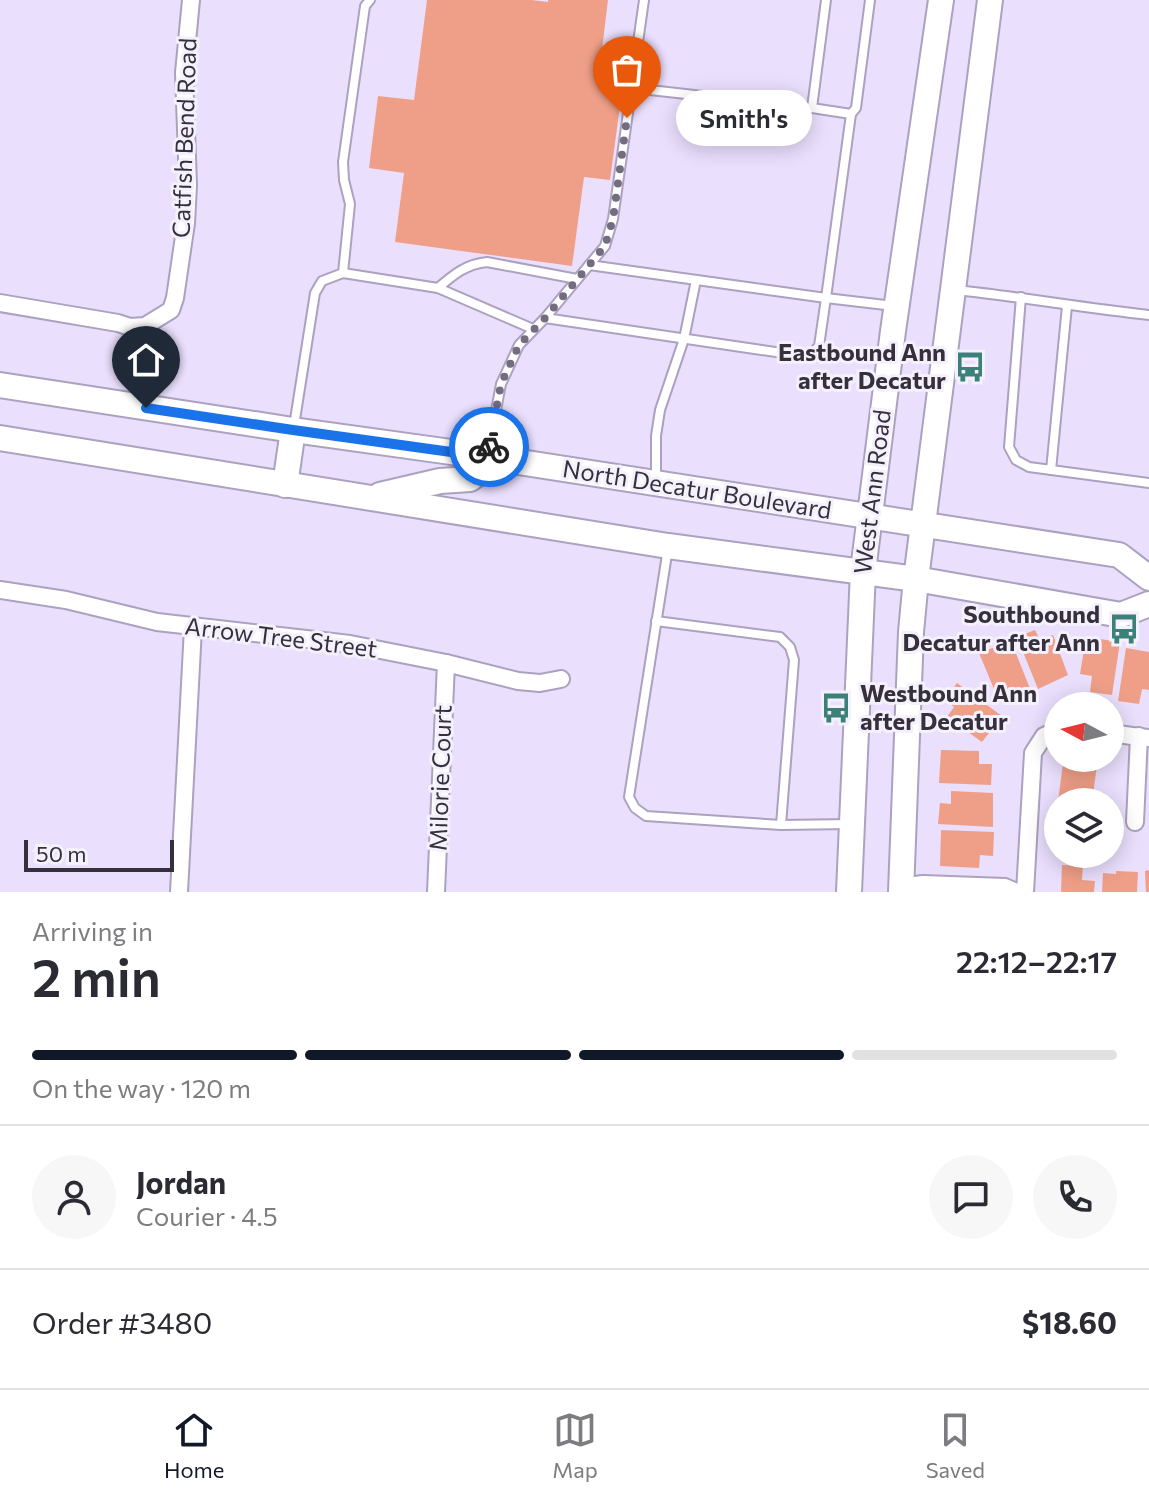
<!DOCTYPE html>
<html lang="en">
<head>
<meta charset="utf-8">
<style>
	:root { --surface:#fff; --page:#f7f7f7; --text:#2b2b33; --muted:#7c7c81; --line:#e1e1e2; --accent:#111827 }
	body { margin:0; font-family:Commissioner,sans-serif; background:var(--page); color:var(--text); height:100vh; display:flex; flex-direction:column; font-size:30px; white-space:nowrap }
	* { box-sizing:border-box; margin:0 }
	p { font-size:26px; color:var(--muted) }
	.icon { flex:none; width:44px; height:44px; fill:none; stroke:currentColor; stroke-width:2; stroke-linecap:round; stroke-linejoin:round }
	.map { position:relative; height:892px; overflow:hidden }
	.panel { display:flex; flex-direction:column; background:var(--surface); flex:1 }
	.panel>* { flex:none }
	.needle { width:52px; rotate:277deg }
	.buttons { position:absolute; left:1044px; top:692px; display:grid; gap:16px }
	.buttons a { display:grid; place-items:center; width:80px; height:80px; border-radius:50%; background:var(--surface); box-shadow:0 4px 20px #0003; font-size:40px }
	.scale { position:absolute; left:24px; bottom:20px; width:150px; box-sizing:border-box; padding-left:8px; border:4px solid #35303c; border-top:0; font-size:22px; line-height:28px; white-space:nowrap; color:#35303c; -webkit-text-stroke:6px #f4f0fc; paint-order:stroke }
	.pin { position:absolute; display:grid; place-items:center; width:68px; height:68px; color:#fff; margin:-82px -34px; border-radius:50% 50% 50% 0; rotate:-45deg; box-shadow:0 0 8px #0007 }
	.pin .icon { rotate:45deg }
	.courier { position:absolute; display:grid; place-items:center; width:80px; height:80px; margin:-40px; border:6px solid #1a73e8; border-radius:50%; background:#fff; color:#222; box-shadow:0 2px 10px #0007 }
	.bubble { position:absolute; height:56px; border-radius:28px; background:var(--surface); box-shadow:0 4px 20px #0003; font-size:26px; font-weight:600; line-height:56px; text-align:center }
	.overview em { font-style:normal; font-weight:600 }
	.overview div { display:flex; flex-direction:column-reverse }
	.overview { display:flex; align-items:center; justify-content:space-between; height:136px; padding:0 32px }
	h1 { font-size:52px; font-weight:600; line-height:60px }
	.bar { display:grid; grid-template-columns:repeat(4,1fr); gap:12px 8px; align-content:center; height:96px; padding:0 32px }
	.bar i { height:10px; border-radius:6px; background:var(--line) }
	.bar .on { background:var(--accent) }
	.bar p { grid-column:span 4 }
	.line { display:flex; align-items:center; gap:20px; padding:0 32px; border-top:2px solid var(--line) }
	.line div { flex:1 }
	.round { display:grid; place-items:center; flex:none; width:84px; height:84px; border-radius:42px; background:var(--page) }
	.tabs { display:flex; justify-content:space-around; align-items:center; height:112px; border-top:2px solid var(--line); background:var(--surface); font-size:22px; color:var(--muted) }
	.tabs a { display:grid; justify-items:center; gap:4px }
	.tabs .on { color:var(--accent) }
	.map>svg:first-child { display:block }
	.building { fill:#ef9f87 }
	.lines { fill:none; stroke-linecap:round; stroke-linejoin:round }
	.lane-casing { stroke:#aca1be; stroke-width:12 }
	.street-casing { stroke:#aca1be; stroke-width:20 }
	.primary-casing { stroke:#aca1be; stroke-width:28 }
	.lane { stroke:#fff; stroke-width:8 }
	.street { stroke:#fff; stroke-width:16 }
	.primary { stroke:#fff; stroke-width:24 }
	.done { stroke:#746d80; stroke-width:8; stroke-dasharray:0 14.4 }
	.route { stroke:#1a73e8; stroke-width:10 }
	.labels { text-anchor:middle; stroke-width:6; stroke-linejoin:round; paint-order:stroke }
	.street-label { font-size:24px; fill:#35303c; stroke:#f4f0fc }
	.poi-label { font-size:24px; font-weight:bold; fill:#35303c; stroke:#f4f0fc; text-anchor:end }
</style>
</head>
<body>
<div class="map">
<svg width="1149" height="892" viewBox="0 0 1149 892">
	<rect width="100%" height="100%" fill="#eadffd"/>
	<g class="building">
		<polygon points="427,0 531,0 548,2 548,0 608,0 600,66 625,69 610,180 584,177 572,266 395,242 404,173 369,168 378,96 414,100"/>
		<polygon points="1035,630 1040,640 1053,635 1068,675 1038,689 1017,637"/>
		<polygon points="1086,637 1120,642 1112,695 1090,692 1092,676 1080,674"/>
		<polygon points="1011,641 1031,691 1011,699 1005,684 994,689 979,653"/>
		<polygon points="1126,648 1149,652 1149,690 1142,689 1139,704 1118,701"/>
		<polygon points="957,683 1002,716 982,742 947,717 954,707 945,700"/>
		<polygon points="941,750 979,751 979,764 992,764 991,785 939,783"/>
		<polygon points="1076,762 1097,765 1092,802 1058,802 1063,763 1075,764"/>
		<polygon points="951,791 993,793 993,827 938,824 940,803 951,804"/>
		<polygon points="941,830 994,832 993,856 980,855 979,868 940,866"/>
		<polygon points="1062,865 1083,866 1082,880 1095,881 1094,892 1061,892"/>
		<polygon points="1149,870 1149,892 1146,892 1145,871"/>
		<polygon points="1116,871 1138,872 1137,892 1102,892 1103,873 1116,874"/>
	</g>
	<g class="lines">
		<g class="lane-casing">
			<g id="lane">
				<polyline points="826,0 812,108 851,114"/>
				<polyline points="632,88 812,108"/>
				<polyline points="589,265 826,298 851,114 856,108 870,0"/>
				<polyline points="343,273 438,288 533,329"/>
				<path d="M 438,288 C 453,275 466,264 487,262 L 577,279"/>
				<path d="M 957,290 C 1021,297 1085,308 1149,315"/>
				<polyline points="1021,297 1009,447 1016,460 1029,467 1149,483"/>
				<polyline points="545,318 809,357 819,346 826,298 894,306"/>
				<polyline points="294,426 315,293 322,281 343,273 350,204 344,180 343,162 365,6 370,0"/>
				<polyline points="488,453 501,384 519,345 545,318 605,246 613,219 644,0"/>
				<polyline points="1051,470 1067,306"/>
				<polyline points="656,478 656,436 660,410 684,339 696,280"/>
				<polyline points="668,548 629,797 635,808 646,816 781,825 851,824"/>
				<polyline points="656,621 780,637 790,647 794,660 781,825"/>
			</g>
		</g>
		<g class="street-casing">
			<g id="street">
				<polyline points="0,303 118,323 130,327 145,326 171,310 175,298 186,223 188,185 184,73 191,0"/>
				<polyline points="0,590 66,600 157,622 350,644 446,663 518,681 540,683 561,679"/>
				<polyline points="1110,733 1147,738"/>
				<polyline points="1135,822 1139,736"/>
				<polyline points="179,892 193,628"/>
				<polyline points="436,892 446,663"/>
				<polyline points="903,892 915,885 923,884 1005,887 1016,892"/>
				<polyline points="1025,892 1033,753 1044,736 1058,730"/>
			</g>
		</g>
		<g class="primary-casing">
			<g id="primary">
				<polyline points="0,385 293,430 487,457 1119,555 1149,578"/>
				<polyline points="0,438 668,546 916,579 1121,615 1149,604"/>
				<polyline points="285,485 293,430"/>
				<polyline points="380,495 440,481 470,479 482,470 487,457"/>
				<polyline points="849,892 863,571 893,331 941,0"/>
				<polyline points="901,892 911,632 916,579 990,0"/>
			</g>
		</g>
		<use href="#lane" class="lane"/>
		<use href="#street" class="street"/>
		<use href="#primary" class="primary"/>
	</g>
	<g class="lines">
		<polyline class="done" points="489,447 501,384 519,345 545,318 605,246 613,219 627,118"/>
		<polyline class="route" points="146,408 293,430 487,457 489,447"/>
	</g>
	<defs>
		<g id="bus-bare" transform="scale(2.4)"><path d="M-5-6H5V4H4V6H2V4H-2V6H-4V4H-5ZM-3.5-4V0h7V-4ZM-3.5 1.2v1.5H-2V1.2ZM2 1.2v1.5H3.5V1.2Z" fill="#3b8179" stroke="#f4f0fc" stroke-width="2.5" paint-order="stroke"/></g>
	</defs>
	<g fill-rule="evenodd">
		<use href="#bus-bare" x="970" y="367"/>
		<use href="#bus-bare" x="1124" y="629"/>
		<use href="#bus-bare" x="836" y="708"/>
	</g>
	<g class="labels">
		<g class="street-label">
			<text transform="translate(185 138) rotate(-88)" y="8">Catfish Bend Road</text>
			<text transform="translate(697 490) rotate(9)" y="8">North Decatur Boulevard</text>
			<text transform="translate(873 492) rotate(-83)" y="8">West Ann Road</text>
			<text transform="translate(281 638) rotate(7)" y="8">Arrow Tree Street</text>
			<text transform="translate(441 778) rotate(-88)" y="8">Milorie Court</text>
		</g>
		<g class="poi-label">
			<text x="946" y="361">Eastbound Ann<tspan x="946" dy="28">after Decatur</tspan></text>
			<text x="1100" y="623">Southbound<tspan x="1100" dy="28">Decatur after Ann</tspan></text>
			<text x="860" y="702" text-anchor="start">Westbound Ann<tspan x="860" dy="28">after Decatur</tspan></text>
		</g>
	</g>
</svg>
<div class="buttons">
<a><svg class="needle" viewBox="-14 -14 28 28"><path d="M0-13l5 13h-10z" fill="#e53935"/><path d="M0 13l5-13h-10z" fill="#7c7c81"/></svg></a>
<a><svg class="icon" aria-label="layers" viewBox="0 0 24 24"><path d="M12 4l9 5-9 5-9-5zM3 14l9 5 9-5"/></svg></a>
</div>
<div class="scale">50 m</div>
<div class="pin" style="left:627px;top:118px;background:#ea580c"><svg class="icon" aria-label="bag" viewBox="0 0 24 24"><path d="M5 8h14l-1 12H6zM9 8a3 3 0 0 1 6 0"/></svg></div>
<div class="pin" style="left:146px;top:408px;background:#1f2937"><svg class="icon" aria-label="home" viewBox="0 0 24 24"><path d="M3 11l9-7 9 7M6 9v11h12V9"/></svg></div>
<div class="courier" style="left:489px;top:447px"><svg class="icon" aria-label="bike" viewBox="0 0 24 24"><circle cx="6" cy="16" r="4"/><circle cx="18" cy="16" r="4"/><path d="M6 16l4-8h5l3 8M10 8l3 8H6M13 5h3"/></svg></div>
<div class="bubble" style="left:676px;top:90px;width:136px">Smith's</div>
</div>
<section class="panel">
<div class="overview"><div><h1>2 min</h1><p>Arriving in</p></div><em>22:12–22:17</em></div>
<div class="bar"><i class="on"></i><i class="on"></i><i class="on"></i><i></i><p>On the way · 120 m</p></div>
<div class="line" style="height:144px"><a class="round"><svg class="icon" aria-label="person" viewBox="0 0 24 24"><circle cx="12" cy="8" r="4"/><path d="M4 21q1-7 8-7t8 7"/></svg></a><div><b>Jordan</b><p>Courier · 4.5</p></div><a class="round"><svg class="icon" aria-label="chat" viewBox="0 0 24 24"><path d="M4 5h16v11H9l-5 4z"/></svg></a><a class="round"><svg class="icon" aria-label="phone" viewBox="0 0 24 24"><path d="M5 4h4l2 5-3 2q2 4 5 5l2-3 5 2v4C11 20 4 13 5 4z"/></svg></a></div>
<div class="line" style="height:104px"><div>Order #3480</div><b>$18.60</b></div>
</section>
<nav class="tabs">
<a class="on"><svg class="icon" aria-label="home" viewBox="0 0 24 24"><path d="M3 11l9-7 9 7M6 9v11h12V9"/></svg>Home</a>
<a><svg class="icon" aria-label="map" viewBox="0 0 24 24"><path d="M3 6l6-2 6 2 6-2v14l-6 2-6-2-6 2zM9 4v14M15 6v14"/></svg>Map</a>
<a><svg class="icon" aria-label="saved" viewBox="0 0 24 24"><path d="M7 4h10v16l-5-4-5 4z"/></svg>Saved</a>
</nav>
</body>
</html>
